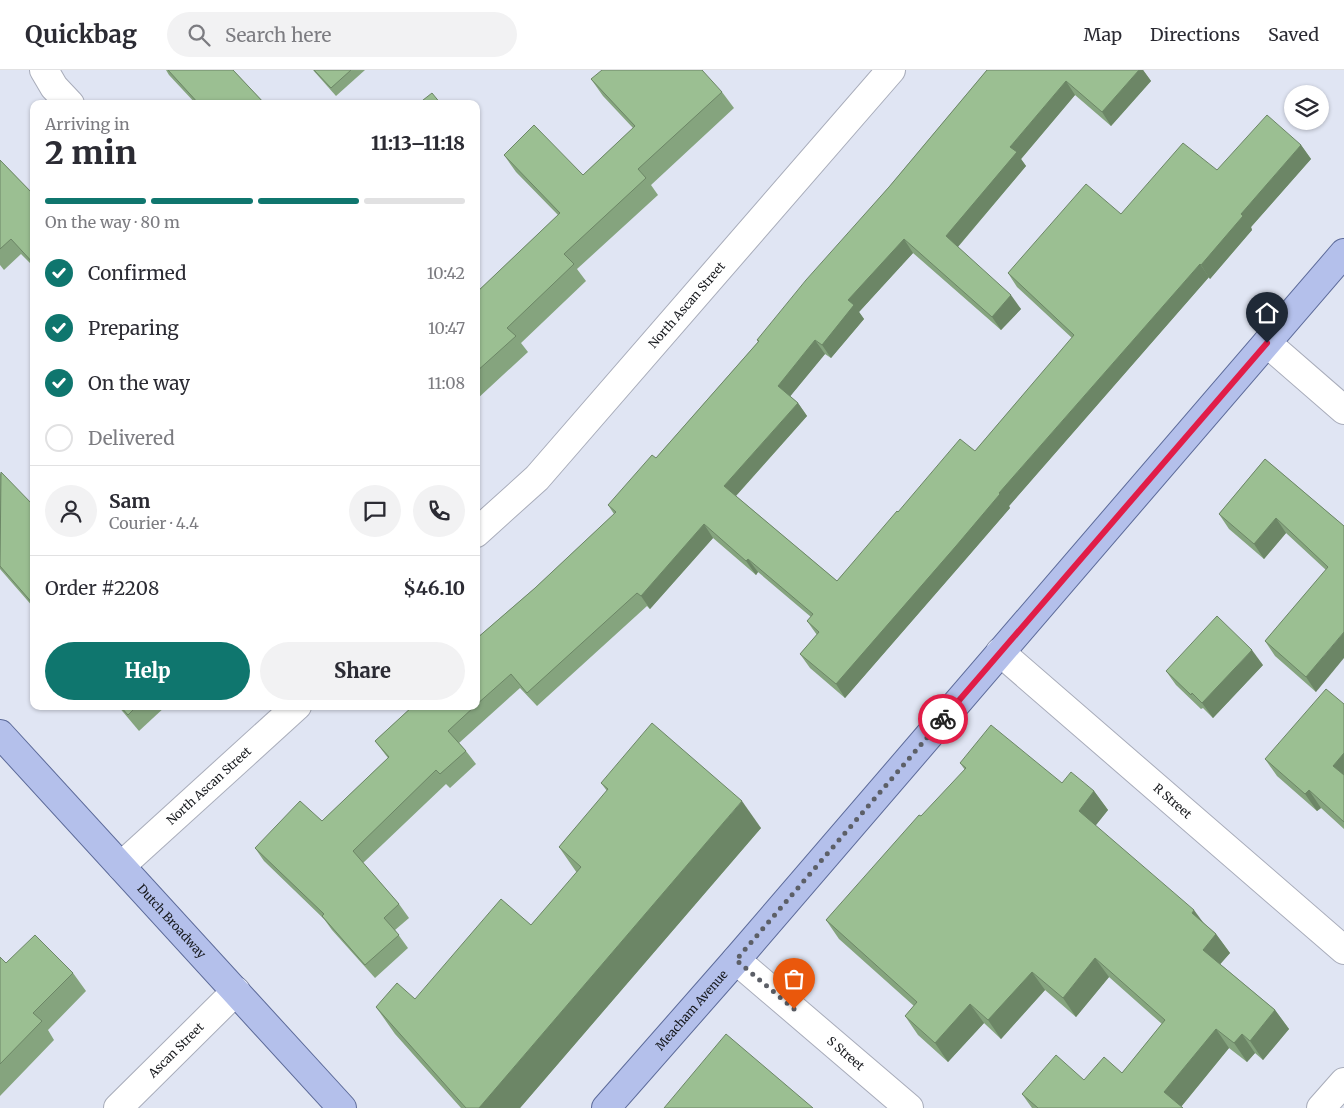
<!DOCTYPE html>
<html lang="en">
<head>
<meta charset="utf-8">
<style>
	:root { --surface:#fff; --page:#f2f2f3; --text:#2b2b33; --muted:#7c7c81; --line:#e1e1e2; --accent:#0f766e }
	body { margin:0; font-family:Merriweather,serif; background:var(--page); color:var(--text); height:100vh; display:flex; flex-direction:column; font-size:19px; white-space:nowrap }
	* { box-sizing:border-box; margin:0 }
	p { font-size:16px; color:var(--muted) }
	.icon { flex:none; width:28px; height:28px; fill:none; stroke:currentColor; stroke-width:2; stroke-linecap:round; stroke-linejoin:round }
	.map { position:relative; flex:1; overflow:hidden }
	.panel { position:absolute; left:30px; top:30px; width:450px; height:610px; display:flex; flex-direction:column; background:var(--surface); border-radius:10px; box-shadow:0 1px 4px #0004 }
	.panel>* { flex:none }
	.tools { position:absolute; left:1284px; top:15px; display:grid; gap:10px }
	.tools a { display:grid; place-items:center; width:45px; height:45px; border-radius:50%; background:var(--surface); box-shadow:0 1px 4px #0004; font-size:25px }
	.pin { position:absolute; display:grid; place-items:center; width:42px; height:42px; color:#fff; margin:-51px -21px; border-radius:50% 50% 50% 0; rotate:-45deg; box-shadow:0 0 5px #0007 }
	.pin .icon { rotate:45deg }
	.courier { position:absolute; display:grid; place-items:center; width:50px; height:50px; margin:-25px; border:4px solid #e11d48; border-radius:50%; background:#fff; color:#222; box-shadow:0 1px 6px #0007 }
	.headline em { font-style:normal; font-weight:800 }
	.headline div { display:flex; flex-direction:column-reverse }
	.headline { display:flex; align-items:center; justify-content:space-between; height:85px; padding:0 15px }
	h1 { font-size:32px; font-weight:800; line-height:38px }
	.bar { display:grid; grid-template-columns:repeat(4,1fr); gap:8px 5px; align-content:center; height:60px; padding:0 15px }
	.bar i { height:6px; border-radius:4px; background:var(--line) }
	.bar .on { background:var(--accent) }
	.bar p { grid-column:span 4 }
	.line { display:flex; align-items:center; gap:12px; padding:0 15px; border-top:1px solid var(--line) }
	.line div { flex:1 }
	.round { display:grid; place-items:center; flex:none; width:52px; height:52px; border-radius:26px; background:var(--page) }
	ol { padding:0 15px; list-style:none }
	li { display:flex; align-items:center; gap:15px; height:55px }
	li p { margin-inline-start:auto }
	li .icon { padding:5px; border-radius:50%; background:var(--accent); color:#fff; stroke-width:4 }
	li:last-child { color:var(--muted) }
	li i { width:28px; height:28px; border:2px solid var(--line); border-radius:50% }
	.button { display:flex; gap:10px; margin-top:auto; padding:10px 15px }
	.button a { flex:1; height:58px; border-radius:30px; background:var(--accent); color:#fff; font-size:20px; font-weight:800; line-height:58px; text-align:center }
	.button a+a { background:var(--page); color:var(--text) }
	header { display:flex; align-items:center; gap:30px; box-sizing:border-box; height:70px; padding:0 25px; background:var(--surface); border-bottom:1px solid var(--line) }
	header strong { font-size:24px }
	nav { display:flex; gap:28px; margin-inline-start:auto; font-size:18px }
	.search { width:350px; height:45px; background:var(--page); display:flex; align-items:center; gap:12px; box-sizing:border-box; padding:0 18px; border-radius:28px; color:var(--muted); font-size:19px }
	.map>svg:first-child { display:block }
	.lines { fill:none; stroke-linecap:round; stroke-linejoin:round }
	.minor-casing { stroke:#a8acba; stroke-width:30 }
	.major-casing { stroke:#5c6a99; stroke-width:30 }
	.minor { stroke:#fff; stroke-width:28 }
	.major { stroke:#b4c0eb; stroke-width:28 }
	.wall { fill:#85a47e }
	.shaded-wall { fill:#6c8666 }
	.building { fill:#9bbf92; stroke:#6c8666 }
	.done { stroke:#5c5f67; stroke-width:5; stroke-dasharray:0 9 }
	.route { stroke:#e11d48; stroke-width:6 }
	.labels { text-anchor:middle; stroke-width:5; stroke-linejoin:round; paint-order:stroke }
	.street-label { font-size:12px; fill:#15171b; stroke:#fff }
</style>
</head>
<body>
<header>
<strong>Quickbag</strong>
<div class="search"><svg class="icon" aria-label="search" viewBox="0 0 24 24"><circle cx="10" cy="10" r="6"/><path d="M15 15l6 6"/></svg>Search here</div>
<nav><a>Map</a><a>Directions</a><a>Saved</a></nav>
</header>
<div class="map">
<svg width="1344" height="1038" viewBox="0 0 1344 1038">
	<rect width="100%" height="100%" fill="#e0e5f3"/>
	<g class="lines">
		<g class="minor-casing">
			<g id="minor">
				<polyline points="44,0 54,17 70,34"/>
				<polyline points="1267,273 1344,340"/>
				<path id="s1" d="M 476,463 L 537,408 L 891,0"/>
				<path id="s2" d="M 1000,582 L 1344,880"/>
				<path id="s3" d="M 121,796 L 297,636"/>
				<path id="s4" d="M 736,890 L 909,1038"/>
				<path id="s5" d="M 118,1038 L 236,921"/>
				<polyline points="1321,1038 1344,1012"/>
			</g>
		</g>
		<g class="major-casing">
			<g id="major">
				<path id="s6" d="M 0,664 L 342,1038"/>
				<path id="s7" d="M 606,1038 L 736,890 L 1344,183"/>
			</g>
		</g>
		<use href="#minor" class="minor"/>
		<use href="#major" class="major"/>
	</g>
	<g class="wall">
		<polygon points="166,0 233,0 265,34 196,34 169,5"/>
		<polygon points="313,0 365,0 336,26"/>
		<polygon points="987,0 1143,0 1151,11 1111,56 1075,25 1021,89 1026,96 958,177 1021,239 1001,260 913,183 859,242 864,249 831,288 825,284 790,326 798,333 807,346 736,426 837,511 898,442 975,381 1072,268 1017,217 1008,203 1121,144 1217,100 1301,75 1311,89 1251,157 1252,160 1210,209 1209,207 1009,436 1010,438 965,490 845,628 810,598 800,584 817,565 807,551 811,547 758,502 756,505 713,468 650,539 647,536 537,636 520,618 459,673 466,681 476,694 450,718 446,714 363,793 399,834 409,848 395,860 408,878 375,908 332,860 324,849 264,791 255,778 322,751 388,688 375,671 413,636 476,636 476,569 535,518 614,444 608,435 656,388 758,272 757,270 889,117"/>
		<polygon points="591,9 722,22 734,38 651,115 658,125 577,199 586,211 521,273 528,282 476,330 476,223 558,145 516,102 504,85 583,105 633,58 603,26"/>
		<polygon points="0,90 34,125 34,197 21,184 4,200 0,195"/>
		<polygon points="1265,389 1344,456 1316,622 1275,586 1265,571 1326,500 1286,463 1264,489 1229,459 1219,444"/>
		<polygon points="0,403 34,436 34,538 0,499"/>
		<polygon points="1263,595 1213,648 1203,638 1201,639 1176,615 1166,601"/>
		<polygon points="1344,634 1344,759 1321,738 1317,741 1277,706 1265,689"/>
		<polygon points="118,636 166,636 139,661"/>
		<polygon points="960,693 1062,713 1094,721 1108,740 1095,756 1216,864 1230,883 1220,894 1275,940 1289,959 1263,990 1255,983 1247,992 1229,978 1181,1037 1183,1038 1032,1038 1022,1024 1122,1003 1162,954 1109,907 1076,947 1045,920 1001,969 984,953 948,992 918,965 905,946 914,936 839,869 826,850 965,700"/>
		<polygon points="601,713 761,758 520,1038 461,1038 395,964 376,937 415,929 531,855 577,803 559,777 607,721"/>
		<polygon points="0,887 6,893 73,903 86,921 48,960 54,970 0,1026"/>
	</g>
	<g class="shaded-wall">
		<polygon points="1139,0 1143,0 1151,11 1111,56 1102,42"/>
		<polygon points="1066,11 1075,25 1021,89 1026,96 955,180 946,166 1010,77"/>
		<polygon points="1301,75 1311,89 1251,157 1252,160 1210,209 1201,195 1241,144"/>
		<polygon points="904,169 913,183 859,242 864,249 831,288 822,275 848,230"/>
		<polygon points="1200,194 1209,207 1009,436 1010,438 965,490 845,628 836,614 999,423"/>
		<polygon points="1011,225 1021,239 1001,260 992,247"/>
		<polygon points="815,270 825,284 788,329 778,316"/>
		<polygon points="798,333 807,346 733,429 724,416"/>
		<polygon points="1276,448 1286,463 1264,489 1254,474"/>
		<polygon points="704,454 713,468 650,539 641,526"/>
		<polygon points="748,489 758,502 756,505 746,491"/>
		<polygon points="1344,562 1344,588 1316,622 1306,607"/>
		<polygon points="1252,580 1263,595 1213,648 1202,633"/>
		<polygon points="1344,683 1344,711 1333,696"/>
		<polygon points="1309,720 1321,738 1317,741 1305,724"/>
		<polygon points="1094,721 1108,740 1092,760 1079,741"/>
		<polygon points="742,731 761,758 520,1038 479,1038"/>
		<polygon points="1194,840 1208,859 1192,843"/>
		<polygon points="1216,864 1230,883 1216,899 1203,880"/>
		<polygon points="1095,888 1109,907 1076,947 1063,928"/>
		<polygon points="1032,902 1045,920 1001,969 988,950"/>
		<polygon points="970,934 984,953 948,992 935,973"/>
		<polygon points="1275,940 1289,959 1263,990 1250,971"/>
		<polygon points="1216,959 1229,978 1180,1038 1164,1022"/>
		<polygon points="1242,964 1255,983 1247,992 1234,973"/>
	</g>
	<g class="building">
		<polygon points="168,0 233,0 265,34 199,34"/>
		<polygon points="314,0 351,0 331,18"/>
		<polygon points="602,0 702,0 722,22 638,99 646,108 564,184 574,194 507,258 516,266 476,302 476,223 560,143 504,85 534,55 583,105 635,56 591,9"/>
		<polygon points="987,0 1139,0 1102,42 1066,11 1010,77 1017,82 946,166 1011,225 992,247 904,169 848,230 854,235 822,275 815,270 778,316 798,333 724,416 837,511 897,441 898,442 960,369 975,381 1074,265 1008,203 1086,114 1121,144 1183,73 1217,100 1267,45 1301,75 1241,144 1243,146 1201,195 1200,194 999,423 1000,424 956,476 836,614 800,584 819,562 807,551 813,544 748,489 746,491 704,454 641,526 637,523 527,623 511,604 476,635 476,569 535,518 616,442 608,435 652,385 656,388 759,271 757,270 806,210 889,117"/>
		<polygon points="432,23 441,34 418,34"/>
		<polygon points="0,90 34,125 34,194 11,169 0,179"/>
		<polygon points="1265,389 1344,456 1344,562 1306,607 1265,571 1328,497 1276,448 1254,474 1219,444"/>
		<polygon points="1,402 34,436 34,535 0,496"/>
		<polygon points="1217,546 1252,580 1202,633 1192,623 1191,625 1166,601"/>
		<polygon points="1326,619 1344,634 1344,683 1333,696 1344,705 1344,752 1309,720 1305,724 1265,689"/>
		<polygon points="120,636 137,636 128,645"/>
		<polygon points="413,636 475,636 448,661 466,681 440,704 436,700 353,781 399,834 384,848 399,865 365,895 322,846 324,844 255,778 300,731 322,751 389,687 375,671"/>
		<polygon points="652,653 742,731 479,1038 466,1038 376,937 397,913 415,929 501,829 531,855 581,797 559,777 608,719 601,713"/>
		<polygon points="991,655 1062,713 1071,702 1094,721 1079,741 1194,840 1192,843 1216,864 1203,880 1275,940 1250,971 1242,964 1234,973 1216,959 1164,1022 1183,1038 1038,1038 1022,1024 1056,985 1084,1010 1104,987 1122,1003 1165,950 1095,888 1063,928 1032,902 988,950 970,934 935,973 905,946 917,932 826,850 919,745 921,746 966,698 960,693"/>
		<polygon points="35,865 73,903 33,943 42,951 0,994 0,887 6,893"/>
		<polygon points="726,964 813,1038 664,1038"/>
	</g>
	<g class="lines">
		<polyline class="done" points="794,939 736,890 943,649"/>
		<polyline class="route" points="943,649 1267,273"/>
	</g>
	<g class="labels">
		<g class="street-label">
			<text dy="4" stroke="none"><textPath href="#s1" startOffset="311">North Ascan Street</textPath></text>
			<text dy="4" stroke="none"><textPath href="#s3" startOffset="119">North Ascan Street</textPath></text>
			<text dy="4" stroke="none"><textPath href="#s2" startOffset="228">R Street</textPath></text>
			<text dy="4" stroke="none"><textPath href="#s6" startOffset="254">Dutch Broadway</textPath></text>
			<text dy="4" stroke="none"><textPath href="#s7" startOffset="130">Meacham Avenue</textPath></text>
			<text dy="4" stroke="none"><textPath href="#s5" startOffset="82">Ascan Street</textPath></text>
			<text dy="4" stroke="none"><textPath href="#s4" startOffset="144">S Street</textPath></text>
		</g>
	</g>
</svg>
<div class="tools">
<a><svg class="icon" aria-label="layers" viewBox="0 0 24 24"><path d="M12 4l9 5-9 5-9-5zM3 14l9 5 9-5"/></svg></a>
</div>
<div class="pin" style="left:794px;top:939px;background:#ea580c"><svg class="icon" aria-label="bag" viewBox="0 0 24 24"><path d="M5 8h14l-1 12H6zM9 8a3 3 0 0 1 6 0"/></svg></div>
<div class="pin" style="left:1267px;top:273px;background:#1f2937"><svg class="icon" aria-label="home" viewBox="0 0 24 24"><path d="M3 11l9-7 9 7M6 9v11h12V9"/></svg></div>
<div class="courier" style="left:943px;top:649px"><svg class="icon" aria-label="bike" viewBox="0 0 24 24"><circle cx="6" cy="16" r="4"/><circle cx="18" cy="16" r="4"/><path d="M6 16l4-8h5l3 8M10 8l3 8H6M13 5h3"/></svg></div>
<section class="panel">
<div class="headline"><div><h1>2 min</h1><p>Arriving in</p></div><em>11:13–11:18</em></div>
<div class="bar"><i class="on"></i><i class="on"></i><i class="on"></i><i></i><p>On the way · 80 m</p></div>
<ol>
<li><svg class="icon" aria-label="check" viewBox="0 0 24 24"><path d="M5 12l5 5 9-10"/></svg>Confirmed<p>10:42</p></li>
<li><svg class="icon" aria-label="check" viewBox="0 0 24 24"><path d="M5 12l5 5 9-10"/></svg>Preparing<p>10:47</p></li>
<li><svg class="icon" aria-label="check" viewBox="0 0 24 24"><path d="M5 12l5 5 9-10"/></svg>On the way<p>11:08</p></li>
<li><i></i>Delivered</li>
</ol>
<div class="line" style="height:90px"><a class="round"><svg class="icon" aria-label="person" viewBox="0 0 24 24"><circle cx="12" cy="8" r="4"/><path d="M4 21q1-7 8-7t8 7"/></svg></a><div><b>Sam</b><p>Courier · 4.4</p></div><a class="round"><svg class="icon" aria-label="chat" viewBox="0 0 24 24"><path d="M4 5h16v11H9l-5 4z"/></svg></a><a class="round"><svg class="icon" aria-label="phone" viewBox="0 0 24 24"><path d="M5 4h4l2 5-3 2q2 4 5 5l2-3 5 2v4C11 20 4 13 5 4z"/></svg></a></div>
<div class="line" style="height:65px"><div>Order #2208</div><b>$46.10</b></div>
<div class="button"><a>Help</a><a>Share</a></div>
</section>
</div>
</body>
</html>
